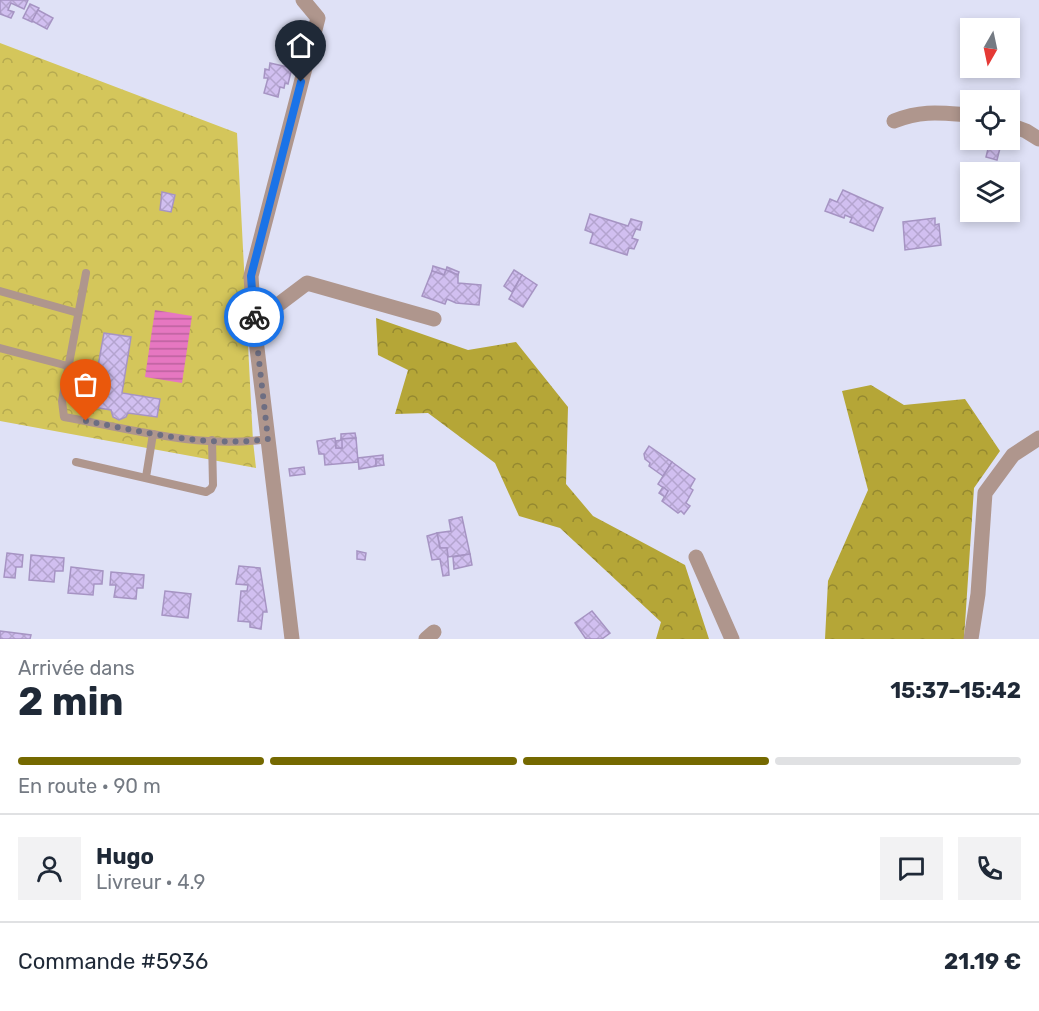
<!DOCTYPE html>
<html lang="fr">
<head>
<meta charset="utf-8">
<style>
	:root { --surface:#fff; --page:#f2f2f3; --text:#1f2937; --muted:#747a83; --line:#e0e1e3; --accent:#756900 }
	body { margin:0; font-family:Rubik,sans-serif; background:var(--page); color:var(--text); height:100vh; display:flex; flex-direction:column; font-size:22px; white-space:nowrap }
	* { box-sizing:border-box; margin:0 }
	p { font-size:20px; color:var(--muted) }
	.icon { flex:none; width:33px; height:33px; fill:none; stroke:currentColor; stroke-width:2; stroke-linecap:round; stroke-linejoin:round }
	.map { position:relative; height:639px; overflow:hidden }
	.sheet { display:flex; flex-direction:column; background:var(--surface); flex:1 }
	.sheet>* { flex:none }
	.needle { width:39px; rotate:189deg }
	.tools { position:absolute; left:960px; top:18px; display:grid; gap:12px }
	.tools a { display:grid; place-items:center; width:60px; height:60px; border-radius:0px; background:var(--surface); box-shadow:0 3px 9px #0003; font-size:30px }
	.pin { position:absolute; display:grid; place-items:center; width:51px; height:51px; color:#fff; margin:-62px -26px; border-radius:50% 50% 50% 0; rotate:-45deg; box-shadow:0 0 6px #0007 }
	.pin .icon { rotate:45deg }
	.courier { position:absolute; display:grid; place-items:center; width:60px; height:60px; margin:-30px; border:4px solid #1a73e8; border-radius:50%; background:#fff; color:#222; box-shadow:0 2px 8px #0007 }
	.summary em { font-style:normal; font-weight:700 }
	.summary div { display:flex; flex-direction:column-reverse }
	.summary { display:flex; align-items:center; justify-content:space-between; height:102px; padding:0 18px }
	h1 { font-size:39px; font-weight:700; line-height:45px }
	.bar { display:grid; grid-template-columns:repeat(4,1fr); gap:9px 6px; align-content:center; height:72px; padding:0 18px }
	.bar i { height:8px; border-radius:4px; background:var(--line) }
	.bar .on { background:var(--accent) }
	.bar p { grid-column:span 4 }
	.line { display:flex; align-items:center; gap:15px; padding:0 18px; border-top:2px solid var(--line) }
	.line div { flex:1 }
	.round { display:grid; place-items:center; flex:none; width:63px; height:63px; border-radius:0px; background:var(--page) }
	.map>svg:first-child { display:block }
	.forest { fill:url(#forest-crowns) }
	.park { fill:url(#park-crowns) }
	.water { fill:url(#water-rules) }
	.building { fill:url(#building-cross-hatch); stroke:#a694c3; stroke-width:1.5 }
	.lines { fill:none; stroke-linecap:round; stroke-linejoin:round }
	.lane { stroke:#af968d; stroke-width:8 }
	.street { stroke:#af968d; stroke-width:15 }
	.done { stroke:#6d6e82; stroke-width:6; stroke-dasharray:0 10.8 }
	.route { stroke:#1a73e8; stroke-width:8 }
</style>
</head>
<body>
<div class="map">
<svg width="1039" height="639" viewBox="0 0 1039 639">
	<defs>
		<pattern id="forest-crowns" width="20" height="18" patternUnits="userSpaceOnUse" patternTransform="scale(1.5)"><rect width="20" height="18" fill="#b5a637"/><path d="M2 6a3 3 0 1 1 6 0M12 15a3 3 0 1 1 6 0" fill="none" stroke="#948830"/></pattern>
		<pattern id="park-crowns" width="20" height="18" patternUnits="userSpaceOnUse" patternTransform="scale(1.5)"><rect width="20" height="18" fill="#d4c65b"/><path d="M2 6a3 3 0 1 1 6 0M12 15a3 3 0 1 1 6 0" fill="none" stroke="#b6aa50"/></pattern>
		<pattern id="water-rules" width="6" height="5" patternUnits="userSpaceOnUse" patternTransform="scale(1.5)"><rect width="6" height="5" fill="#e677c1"/><path d="M0 2.5h6" fill="none" stroke="#bb629e"/></pattern>
		<pattern id="building-cross-hatch" width="8" height="8" patternUnits="userSpaceOnUse" patternTransform="scale(1.5)"><rect width="8" height="8" fill="#d1bff0"/><path d="M0 0l8 8M0 8l8-8" fill="none" stroke="#b4a4cf"/></pattern>
	</defs>
	<rect width="100%" height="100%" fill="#dfe1f6"/>
	<g class="forest">
		<polygon points="376,318 468,350 516,342 568,407 566,484 593,516 685,565 709,639 656,639 661,622 560,528 519,516 495,463 428,413 395,414 408,370 378,355"/>
		<polygon points="871,385 904,405 965,399 1000,451 974,488 964,639 825,639 828,581 868,490 842,391"/>
	</g>
	<polygon class="park" points="0,43 237,133 253,441 256,468 0,421"/>
	<polygon class="water" points="155,310 192,316 182,383 145,377"/>
	<g class="building">
		<polygon points="0,0 28,0 24,9 11,3 8,10 14,12 11,18 0,14"/>
		<polygon points="30,4 39,8 32,22 23,18"/>
		<polygon points="38,10 53,18 47,29 32,21"/>
		<polygon points="270,63 292,68 288,84 285,83 284,88 280,87 278,97 264,93 268,78 264,78 265,69 269,70"/>
		<polygon points="990,141 1001,144 997,160 986,157"/>
		<polygon points="843,190 883,208 873,231 850,222 852,218 845,215 844,218 825,211 830,199 837,202"/>
		<polygon points="162,192 175,195 171,212 160,210"/>
		<polygon points="590,214 628,226 631,219 642,222 640,230 636,229 632,238 638,240 634,249 629,248 627,255 590,243 593,233 585,230"/>
		<polygon points="935,218 935,225 939,224 941,245 905,250 903,222"/>
		<polygon points="433,266 446,270 444,275 432,271"/>
		<polygon points="447,267 459,272 458,275 446,270"/>
		<polygon points="446,270 458,275 458,283 481,285 479,305 456,303 447,299 445,304 422,296 432,271 444,275"/>
		<polygon points="514,270 522,275 512,292 504,286"/>
		<polygon points="522,275 537,285 523,307 509,299"/>
		<polygon points="104,333 131,337 122,393 160,399 157,417 128,413 126,417 119,420 113,417 111,410 92,407 96,382 88,381 90,365 98,366"/>
		<polygon points="355,433 356,438 341,439 341,434"/>
		<polygon points="335,438 336,448 342,448 341,439 356,438 358,462 325,465 324,454 319,454 317,441"/>
		<polygon points="342,440 342,448 336,448 336,441"/>
		<polygon points="649,446 672,462 663,476 649,466 650,463 645,459 644,454"/>
		<polygon points="383,455 383,459 376,459 376,466 359,469 358,458"/>
		<polygon points="376,459 383,459 384,465 376,466"/>
		<polygon points="672,462 695,479 690,488 693,490 686,503 690,506 684,514 681,511 678,513 662,501 668,491 658,484"/>
		<polygon points="304,467 305,474 290,476 289,469"/>
		<polygon points="663,487 668,491 665,497 659,493"/>
		<polygon points="462,517 470,554 448,557 447,548 440,548 437,533 451,531 449,520"/>
		<polygon points="437,533 440,548 447,548 449,575 443,576 440,559 432,560 427,536"/>
		<polygon points="357,551 366,553 365,560 357,559"/>
		<polygon points="7,553 23,555 22,567 16,567 15,578 4,577"/>
		<polygon points="470,554 472,565 454,569 453,557"/>
		<polygon points="31,555 64,558 63,571 55,571 54,582 29,580"/>
		<polygon points="239,566 260,568 267,612 263,612 261,629 250,627 250,622 238,621 241,591 247,591 248,585 236,584"/>
		<polygon points="71,567 103,571 102,584 94,584 93,595 68,593"/>
		<polygon points="111,572 144,575 143,588 137,588 136,599 114,597 116,585 110,585"/>
		<polygon points="165,591 191,594 188,618 162,615"/>
		<polygon points="592,611 610,633 602,639 586,639 575,623"/>
		<polygon points="0,631 31,635 30,639 0,639"/>
	</g>
	<g class="lines">
		<g class="lane">
			<path d="M 86,273 L 62,401 L 64,417 C 130,429 200,449 268,439"/>
			<polyline points="0,291 78,313"/>
			<polyline points="0,348 68,366"/>
			<polyline points="76,462 206,492 211,489 213,485 212,440"/>
			<polyline points="146,477 153,434"/>
		</g>
		<g class="street">
			<path d="M 894,121 C 923,110 940,113 970,115"/>
			<polyline points="1010,125 1026,131 1039,139"/>
			<polyline points="254,323 307,283 434,319"/>
			<polyline points="696,557 732,639"/>
			<polyline points="292,639 254,323 251,276 318,18 303,0"/>
			<polyline points="426,639 434,632"/>
			<polyline points="971,639 978,594 985,493 1013,455 1039,438"/>
		</g>
	</g>
	<g class="lines">
		<path class="done" d="M 86,421 C 145,432 208,448 268,439 L 254,317"/>
		<polyline class="route" points="254,317 251,276 301,82"/>
	</g>
</svg>
<div class="tools">
<a><svg class="needle" viewBox="-14 -14 28 28"><path d="M0-13l5 13h-10z" fill="#e53935"/><path d="M0 13l5-13h-10z" fill="#747a83"/></svg></a>
<a><svg class="icon" aria-label="locate" viewBox="0 0 24 24"><circle cx="12" cy="12" r="6"/><path d="M12 2v4M12 18v4M2 12h4M18 12h4"/></svg></a>
<a><svg class="icon" aria-label="layers" viewBox="0 0 24 24"><path d="M12 4l9 5-9 5-9-5zM3 14l9 5 9-5"/></svg></a>
</div>
<div class="pin" style="left:86px;top:421px;background:#ea580c"><svg class="icon" aria-label="bag" viewBox="0 0 24 24"><path d="M5 8h14l-1 12H6zM9 8a3 3 0 0 1 6 0"/></svg></div>
<div class="pin" style="left:301px;top:82px;background:#1f2937"><svg class="icon" aria-label="home" viewBox="0 0 24 24"><path d="M3 11l9-7 9 7M6 9v11h12V9"/></svg></div>
<div class="courier" style="left:254px;top:317px"><svg class="icon" aria-label="bike" viewBox="0 0 24 24"><circle cx="6" cy="16" r="4"/><circle cx="18" cy="16" r="4"/><path d="M6 16l4-8h5l3 8M10 8l3 8H6M13 5h3"/></svg></div>
</div>
<section class="sheet">
<div class="summary"><div><h1>2 min</h1><p>Arrivée dans</p></div><em>15:37–15:42</em></div>
<div class="bar"><i class="on"></i><i class="on"></i><i class="on"></i><i></i><p>En route · 90 m</p></div>
<div class="line" style="height:108px"><a class="round"><svg class="icon" aria-label="person" viewBox="0 0 24 24"><circle cx="12" cy="8" r="4"/><path d="M4 21q1-7 8-7t8 7"/></svg></a><div><b>Hugo</b><p>Livreur · 4.9</p></div><a class="round"><svg class="icon" aria-label="chat" viewBox="0 0 24 24"><path d="M4 5h16v11H9l-5 4z"/></svg></a><a class="round"><svg class="icon" aria-label="phone" viewBox="0 0 24 24"><path d="M5 4h4l2 5-3 2q2 4 5 5l2-3 5 2v4C11 20 4 13 5 4z"/></svg></a></div>
<div class="line" style="height:78px"><div>Commande #5936</div><b>21.19 €</b></div>
</section>
</body>
</html>
